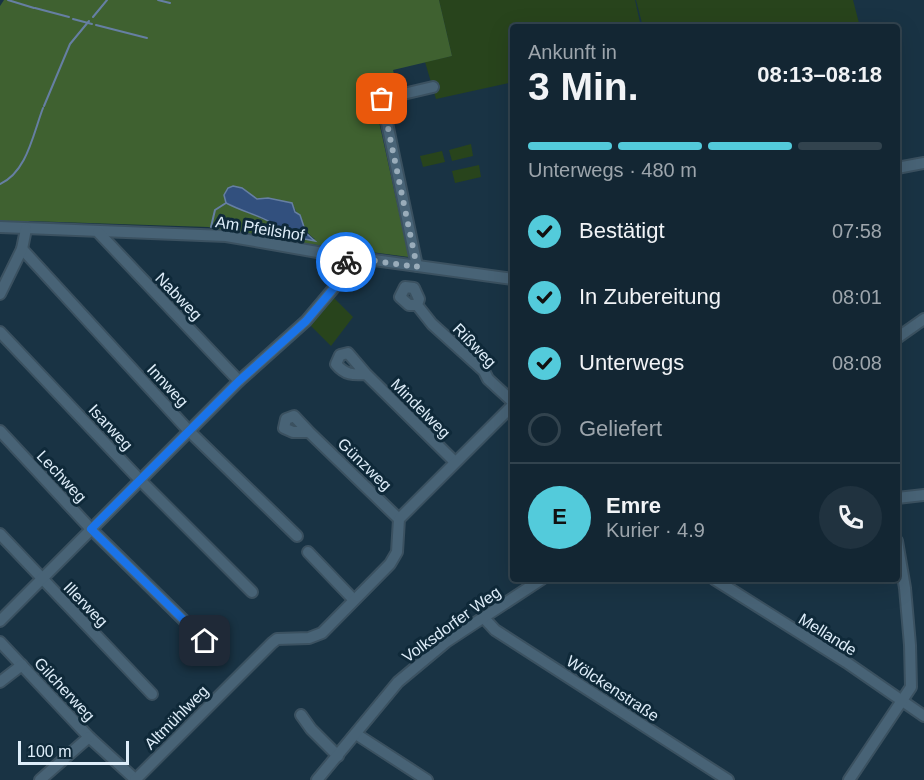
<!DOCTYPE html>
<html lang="de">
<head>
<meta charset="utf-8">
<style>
	:root { --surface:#132633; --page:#20323f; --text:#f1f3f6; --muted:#9da5ac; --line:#32434e; --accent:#53cbdb }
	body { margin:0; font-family:Helvetica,sans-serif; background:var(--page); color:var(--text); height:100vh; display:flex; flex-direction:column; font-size:22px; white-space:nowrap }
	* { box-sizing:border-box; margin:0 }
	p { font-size:20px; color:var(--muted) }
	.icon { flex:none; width:33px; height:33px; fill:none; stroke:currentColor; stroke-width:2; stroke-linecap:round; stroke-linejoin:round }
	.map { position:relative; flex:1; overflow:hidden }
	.sheet { position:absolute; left:510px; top:24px; width:390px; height:558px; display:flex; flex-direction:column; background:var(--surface); border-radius:6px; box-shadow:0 6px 24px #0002,0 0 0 2px var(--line) }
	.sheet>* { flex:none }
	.scale { position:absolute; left:18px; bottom:15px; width:111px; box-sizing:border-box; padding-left:6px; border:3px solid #deedf9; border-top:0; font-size:16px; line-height:21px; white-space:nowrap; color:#deedf9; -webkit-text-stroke:4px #0f2939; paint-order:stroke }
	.pin { position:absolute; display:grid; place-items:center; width:51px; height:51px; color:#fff; margin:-26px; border-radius:12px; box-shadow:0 3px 9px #0006 }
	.courier { position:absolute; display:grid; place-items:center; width:60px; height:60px; margin:-30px; border:4px solid #1a73e8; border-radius:50%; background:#fff; color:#222; box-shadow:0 2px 8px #0007 }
	.headline em { font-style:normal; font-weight:700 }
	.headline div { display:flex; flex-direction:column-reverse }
	.headline { display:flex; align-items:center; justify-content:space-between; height:102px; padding:0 18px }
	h1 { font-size:39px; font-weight:700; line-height:45px }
	.bar { display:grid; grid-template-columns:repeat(4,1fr); gap:9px 6px; align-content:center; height:72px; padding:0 18px }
	.bar i { height:8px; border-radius:4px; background:var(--line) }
	.bar .selected { background:var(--accent) }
	.bar p { grid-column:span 4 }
	.line { display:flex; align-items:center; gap:15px; padding:0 18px; border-top:2px solid var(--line) }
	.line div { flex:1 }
	.round { display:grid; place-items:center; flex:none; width:63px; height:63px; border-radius:32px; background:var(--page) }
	ol { padding:0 18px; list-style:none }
	li { display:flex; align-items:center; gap:18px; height:66px }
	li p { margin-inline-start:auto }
	li .icon { padding:6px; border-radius:50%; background:var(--accent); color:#111; stroke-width:4 }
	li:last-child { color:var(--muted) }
	li i { width:33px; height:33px; border:3px solid var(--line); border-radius:50% }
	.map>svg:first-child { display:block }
	.green { fill:#28441c }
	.forest { fill:#3f6130; fill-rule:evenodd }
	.water { fill:#32507e; stroke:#667fa3; stroke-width:1.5 }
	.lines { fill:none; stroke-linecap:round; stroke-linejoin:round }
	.stream { stroke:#667fa3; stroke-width:2 }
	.minor-casing { stroke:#3b5160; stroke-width:14 }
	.minor { stroke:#486376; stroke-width:10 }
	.done { stroke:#99acba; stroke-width:6; stroke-dasharray:0 10.8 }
	.route { stroke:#1a73e8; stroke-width:8 }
	.labels { text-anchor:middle; stroke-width:6; stroke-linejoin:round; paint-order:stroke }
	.street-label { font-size:16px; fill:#deedf9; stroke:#0f2939 }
</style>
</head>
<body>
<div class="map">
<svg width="924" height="780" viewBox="0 0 924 780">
	<rect width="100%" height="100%" fill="#193344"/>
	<g class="green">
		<polygon points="439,0 635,0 641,27 513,27 513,82 436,99 425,62 452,56"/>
		<polygon points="636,0 853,0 860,27 643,27"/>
		<polygon points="471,144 473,156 452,161 449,150"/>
		<polygon points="442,151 445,162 423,167 420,156"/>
		<polygon points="479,165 481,177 455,183 452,171"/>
		<polygon points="332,296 353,317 331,346 308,323"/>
	</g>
	<path class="forest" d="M 4,0 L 439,0 L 452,56 L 393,70 L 399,94 L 374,99 L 409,257 L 294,242 L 208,227 L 29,221 L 27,224 L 0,222 L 0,6 ZM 228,188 L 246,191 L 257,199 L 290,202 C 300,214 301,230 315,239 L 289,236 L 283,228 L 271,221 L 262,219 L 250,211 L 232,206 L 224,195 Z"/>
	<path class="water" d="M 233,186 L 242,188 L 257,199 L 268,198 L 292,203 L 295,212 L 300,215 L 306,233 L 315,241 L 289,236 C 271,217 249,215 226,203 L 224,195 L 228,188 Z"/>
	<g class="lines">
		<g class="stream">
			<polyline points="8,0 34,8"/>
			<polyline points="158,0 170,3"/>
			<polyline points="35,8 69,17"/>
			<polyline points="93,17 107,0"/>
			<polyline points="73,19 92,24"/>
			<polyline points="96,25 147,38"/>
			<polyline points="44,106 70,44 89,21"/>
			<path d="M 0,184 C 27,172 33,134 43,108"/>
			<polyline points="211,227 215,210 226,203"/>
		</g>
		<g class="minor-casing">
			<g id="minor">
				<polyline points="897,168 924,163"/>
				<polyline points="0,227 226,236 323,253 513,279"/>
				<polyline points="98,232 239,381"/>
				<polyline points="22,249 189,431 297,536"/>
				<polyline points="417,266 382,99 433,87"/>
				<polyline points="0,294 22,249 26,229"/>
				<polyline points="417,305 409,305 400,297 405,287 414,288 419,299 417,305 432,324 484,371 488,379 513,402"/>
				<polyline points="0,332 140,480 252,592"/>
				<polyline points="897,338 924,319"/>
				<path d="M 366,374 C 353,375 345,375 336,364 L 340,355 L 348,353 L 366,374 L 455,462"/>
				<polyline points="0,431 91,529 205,641"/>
				<polyline points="309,432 293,432 284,428 286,419 294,416 309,432 399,519"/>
				<polyline points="897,498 924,495"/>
				<polyline points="0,534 152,694"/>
				<polyline points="308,552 353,599"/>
				<polyline points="714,579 846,662 924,716"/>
				<polyline points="484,618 495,630 728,780"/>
				<polyline points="0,621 239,381 306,321 333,289 348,257"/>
				<polyline points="0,642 89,737 136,780"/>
				<polyline points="0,682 22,665"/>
				<polyline points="301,715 311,729 338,756"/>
				<polyline points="356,734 427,780"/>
				<polyline points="40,780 89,737"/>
				<polyline points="135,780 272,643 277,639 309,638 322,633 390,564 397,552 399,519 513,405"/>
				<polyline points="317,780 398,682 446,642 542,579"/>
				<polyline points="849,780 911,687 910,645 905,588 897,541"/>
			</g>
		</g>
		<use href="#minor" class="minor"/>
	</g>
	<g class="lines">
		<polyline class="done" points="346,262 348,257 417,267 382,99"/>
		<polyline class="route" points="205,641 91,529 239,381 306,321 333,289 346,262"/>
	</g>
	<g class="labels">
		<g class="street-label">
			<text transform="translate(260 228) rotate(9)" y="6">Am Pfeilshof</text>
			<text transform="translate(179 296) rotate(46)" y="6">Nabweg</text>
			<text transform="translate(475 345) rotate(46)" y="6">Rißweg</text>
			<text transform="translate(168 385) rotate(47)" y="6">Innweg</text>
			<text transform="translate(421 408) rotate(45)" y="6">Mindelweg</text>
			<text transform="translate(111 427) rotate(47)" y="6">Isarweg</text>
			<text transform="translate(365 464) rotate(44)" y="6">Günzweg</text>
			<text transform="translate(62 476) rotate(47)" y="6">Lechweg</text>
			<text transform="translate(86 604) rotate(46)" y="6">Illerweg</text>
			<text transform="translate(451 624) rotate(-36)" y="6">Volksdorfer Weg</text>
			<text transform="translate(828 634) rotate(32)" y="6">Mellande</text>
			<text transform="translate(613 688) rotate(33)" y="6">Wölckenstraße</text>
			<text transform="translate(65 689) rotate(47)" y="6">Gilcherweg</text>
			<text transform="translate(176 717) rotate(-45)" y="6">Altmühlweg</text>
		</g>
	</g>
</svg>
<div class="scale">100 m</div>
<div class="pin" style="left:382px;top:99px;background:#ea580c"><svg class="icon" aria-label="bag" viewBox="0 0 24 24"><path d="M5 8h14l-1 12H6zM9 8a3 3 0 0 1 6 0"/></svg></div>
<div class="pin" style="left:205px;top:641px;background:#1f2937"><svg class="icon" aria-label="home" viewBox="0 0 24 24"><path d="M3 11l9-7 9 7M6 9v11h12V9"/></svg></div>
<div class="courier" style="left:346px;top:262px"><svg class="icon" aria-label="bike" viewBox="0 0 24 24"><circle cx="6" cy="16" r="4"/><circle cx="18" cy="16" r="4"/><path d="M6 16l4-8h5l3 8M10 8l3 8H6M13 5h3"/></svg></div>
<section class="sheet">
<div class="headline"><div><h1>3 Min.</h1><p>Ankunft in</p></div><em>08:13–08:18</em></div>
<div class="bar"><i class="selected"></i><i class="selected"></i><i class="selected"></i><i></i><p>Unterwegs · 480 m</p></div>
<ol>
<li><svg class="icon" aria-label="check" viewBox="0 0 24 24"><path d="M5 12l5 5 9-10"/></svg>Bestätigt<p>07:58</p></li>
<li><svg class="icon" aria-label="check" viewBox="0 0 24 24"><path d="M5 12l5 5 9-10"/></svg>In Zubereitung<p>08:01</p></li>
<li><svg class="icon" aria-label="check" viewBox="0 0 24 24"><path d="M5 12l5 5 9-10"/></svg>Unterwegs<p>08:08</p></li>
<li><i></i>Geliefert</li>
</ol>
<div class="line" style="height:108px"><b class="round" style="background:var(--accent);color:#111">E</b><div><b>Emre</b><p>Kurier · 4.9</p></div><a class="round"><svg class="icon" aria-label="phone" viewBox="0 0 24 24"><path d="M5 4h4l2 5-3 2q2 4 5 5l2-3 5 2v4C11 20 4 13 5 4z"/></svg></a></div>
</section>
</div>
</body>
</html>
